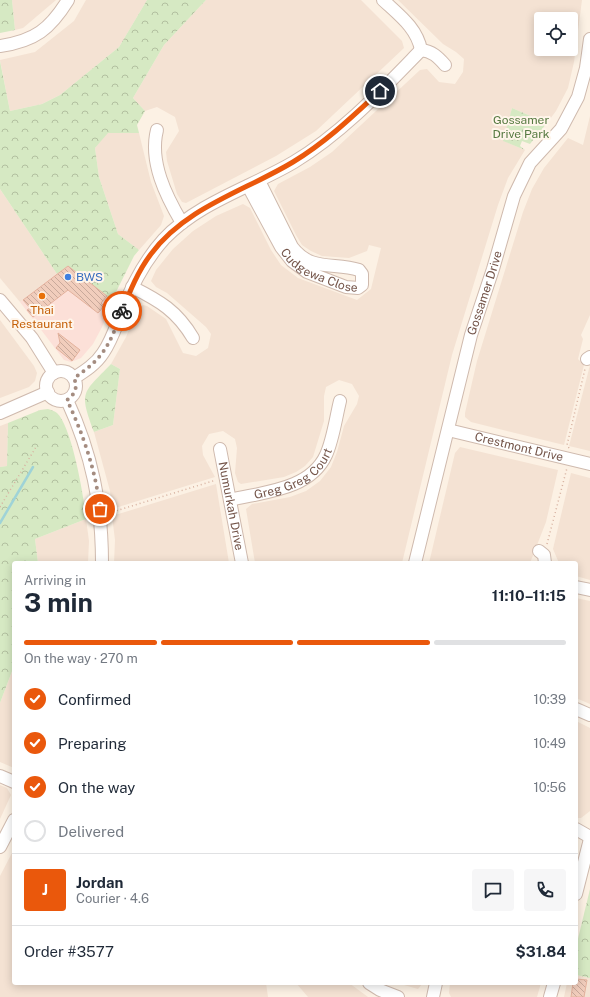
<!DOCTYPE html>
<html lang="en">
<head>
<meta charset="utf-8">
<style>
	:root { --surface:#fff; --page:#f6f6f7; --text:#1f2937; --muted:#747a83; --line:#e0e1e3; --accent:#ea580c }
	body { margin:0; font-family:"Public Sans",sans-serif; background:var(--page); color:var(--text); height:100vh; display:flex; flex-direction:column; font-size:15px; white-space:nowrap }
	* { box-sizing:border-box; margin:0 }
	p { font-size:13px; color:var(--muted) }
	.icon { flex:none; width:22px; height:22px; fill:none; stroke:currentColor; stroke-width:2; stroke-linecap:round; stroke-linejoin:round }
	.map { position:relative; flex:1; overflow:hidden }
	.drawer { position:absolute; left:12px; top:561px; width:566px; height:424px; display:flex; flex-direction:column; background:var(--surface); border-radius:4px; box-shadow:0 2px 10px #0003 }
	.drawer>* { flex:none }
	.controls { position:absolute; left:534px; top:12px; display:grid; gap:8px }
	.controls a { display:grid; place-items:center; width:44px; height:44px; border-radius:4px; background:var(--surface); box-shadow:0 2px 10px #0003; font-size:20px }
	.pin { position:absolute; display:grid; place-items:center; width:34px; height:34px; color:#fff; margin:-17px; border:2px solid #fff; border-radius:50%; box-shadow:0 1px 4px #0007 }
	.courier { position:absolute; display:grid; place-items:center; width:40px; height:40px; margin:-20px; border:3px solid #ea580c; border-radius:50%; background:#fff; color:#222; box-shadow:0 1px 5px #0007 }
	.headline em { font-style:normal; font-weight:700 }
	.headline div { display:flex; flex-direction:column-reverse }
	.headline { display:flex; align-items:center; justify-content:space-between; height:68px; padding:0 12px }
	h1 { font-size:26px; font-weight:700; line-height:30px }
	.bar { display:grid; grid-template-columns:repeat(4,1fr); gap:6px 4px; align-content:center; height:48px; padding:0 12px }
	.bar i { height:5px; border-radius:3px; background:var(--line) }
	.bar .current { background:var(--accent) }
	.bar p { grid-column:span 4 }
	.line { display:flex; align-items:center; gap:10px; padding:0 12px; border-top:1px solid var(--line) }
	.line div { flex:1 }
	.round { display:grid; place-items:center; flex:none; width:42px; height:42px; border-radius:4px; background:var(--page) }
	ol { padding:0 12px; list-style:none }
	li { display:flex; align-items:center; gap:12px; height:44px }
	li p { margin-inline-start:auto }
	li .icon { padding:4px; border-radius:50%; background:var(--accent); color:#fff; stroke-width:4 }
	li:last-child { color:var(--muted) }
	li i { width:22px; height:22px; border:2px solid var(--line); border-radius:50% }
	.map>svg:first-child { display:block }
	.residential { fill:#f4e2d3; fill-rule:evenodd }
	.commercial { fill:#fce0d8 }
	.park { fill:url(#park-crowns) }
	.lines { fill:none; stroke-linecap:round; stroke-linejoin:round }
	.stream { stroke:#9fd3d7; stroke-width:2.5 }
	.building { fill:url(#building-back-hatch); stroke:#e4b29d }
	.minor-casing { stroke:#cfbaae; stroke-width:14 }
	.path { stroke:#d6b09f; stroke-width:1.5; stroke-dasharray:1 3; stroke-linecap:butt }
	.minor { stroke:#fff; stroke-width:12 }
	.done { stroke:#a48c80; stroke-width:4; stroke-dasharray:0 7.2 }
	.route { stroke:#ea580c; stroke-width:5 }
	.shop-dot { fill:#3f7fe0; stroke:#fff5ea; stroke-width:1.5 }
	.food-dot { fill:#e8710a; stroke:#fff5ea; stroke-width:1.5 }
	.labels { text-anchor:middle; stroke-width:4; stroke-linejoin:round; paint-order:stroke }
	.park-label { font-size:12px; fill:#577a42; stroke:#fff5ea }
	.street-label { font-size:12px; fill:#74554a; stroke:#fff5ea }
	.shop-label { font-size:12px; fill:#366cbe; stroke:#fff5ea; text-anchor:start }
	.food-label { font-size:12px; fill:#c56008; stroke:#fff5ea }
</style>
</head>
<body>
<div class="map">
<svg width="590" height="997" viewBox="0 0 590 997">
	<defs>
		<pattern id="park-crowns" width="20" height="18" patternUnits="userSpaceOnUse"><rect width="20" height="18" fill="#d6e9c3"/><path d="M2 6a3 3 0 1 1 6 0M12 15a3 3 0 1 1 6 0" fill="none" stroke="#b2c0a0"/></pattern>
		<pattern id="building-back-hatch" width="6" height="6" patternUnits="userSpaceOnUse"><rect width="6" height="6" fill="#f1cdbc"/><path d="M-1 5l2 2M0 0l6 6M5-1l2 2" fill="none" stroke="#c8a99b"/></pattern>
	</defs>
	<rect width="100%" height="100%" fill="#fcf1e4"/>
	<g class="residential">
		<polygon points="12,0 56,0 23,28 15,30"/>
		<polygon points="86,0 147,0 119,47 60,95 42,104 10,111 0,60 35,52 74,21"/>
		<polygon points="206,0 361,0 402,41 404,48 316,131 276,156 186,203 182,202 177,194 167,161 166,152 179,131 175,117 157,107 145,111 133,98 164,45"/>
		<path d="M 398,0 L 582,0 L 574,62 L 568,88 L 556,111 L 547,123 L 512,108 L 504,141 L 525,150 L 508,178 L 498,205 L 452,355 L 402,563 L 255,563 L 246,509 L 252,504 L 290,497 L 306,491 L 320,481 L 331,467 L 337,452 L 344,426 L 357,404 L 359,396 L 352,384 L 339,380 L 326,387 L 324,396 L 324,421 L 313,457 L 305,466 L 296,472 L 284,477 L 241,484 L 238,482 L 235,473 L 237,448 L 235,439 L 223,431 L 209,434 L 202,446 L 203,455 L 215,477 L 112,509 L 110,491 L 94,432 L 113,425 L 120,369 L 111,364 L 126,337 L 137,310 L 143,305 L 147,306 L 166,319 L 183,353 L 196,356 L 208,348 L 211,334 L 206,327 L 167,293 L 156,287 L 151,281 L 156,270 L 173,249 L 193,231 L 216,216 L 243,204 L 250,208 L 271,250 L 281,265 L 298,278 L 357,300 L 371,289 L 381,248 L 369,245 L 367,251 L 349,258 L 322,256 L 311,251 L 302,245 L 296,235 L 274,191 L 278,184 L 310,167 L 332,152 L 420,70 L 427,69 L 439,82 L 455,84 L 463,72 L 464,59 L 456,52 L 443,44 ZM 541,19 L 571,19 L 571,49 L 541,49 Z"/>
		<polygon points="590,116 590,315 581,335 583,339 578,359 584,365 564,445 471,422 465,417 465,413 477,361 523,212 532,189 544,168 568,138 583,145"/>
		<polygon points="107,133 139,133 151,182 164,216 161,225 139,250 118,234 99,177 95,148"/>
		<polygon points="0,189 57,274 20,302 0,278"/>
		<polygon points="0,320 34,366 37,373 35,381 29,387 0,398"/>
		<polygon points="590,365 590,451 569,446"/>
		<polygon points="8,423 7,466 0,467 0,426"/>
		<polygon points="460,447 558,470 546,522 530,563 429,563 455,453"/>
		<polygon points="571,473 590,478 590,580 576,576 576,563 559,563 553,549"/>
		<polygon points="216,484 229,563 114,563 115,540 112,516"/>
		<polygon points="86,519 89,541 88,563 38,563 35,539"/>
		<polygon points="576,598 590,601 590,704 576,698"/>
		<polygon points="14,666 14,768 0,762 0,703"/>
		<polygon points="576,721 590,728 590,811 581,818 576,818"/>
		<polygon points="0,785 7,788 11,795 0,819"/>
		<polygon points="14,849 14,983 266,983 268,997 0,997 0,876"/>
		<polygon points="576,975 590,978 590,997 564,997 567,983 576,983"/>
		<polygon points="296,983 349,983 368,997 308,997"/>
		<polygon points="397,983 423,983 418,989"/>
		<polygon points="450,983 541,983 537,997 451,997 449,993"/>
	</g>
	<polygon class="commercial" points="68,265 112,300 102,327 93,344 81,358 71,362 64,360 20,302"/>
	<g class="park">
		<polygon points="0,0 12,0 15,30 0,33"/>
		<polygon points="147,0 206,0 164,45 133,98 145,111 137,125 139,133 108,133 95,148 99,177 118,234 139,250 134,256 112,300 68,266 57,274 0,189 0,61 10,111 42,104 60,95 119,47"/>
		<polygon points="512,108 547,123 530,144 522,141 520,146 525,150 503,141"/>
		<path d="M 111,364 L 120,369 L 113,425 L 94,432 C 79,391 82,394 111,364 Z"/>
		<path d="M 48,409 C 51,410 55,411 57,413 C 72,427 84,497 86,519 L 35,539 L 38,563 L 14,563 L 14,666 L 0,703 L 0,467 L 7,466 L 8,423 L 40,410 Z"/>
		<polygon points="590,889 590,978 576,975 576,947"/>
	</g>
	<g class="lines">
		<polyline class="stream" points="0,523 33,467"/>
	</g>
	<g class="building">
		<polygon points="68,266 107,296 101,303 104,306 98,313 68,290 33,317 27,310 30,308 23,300"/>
		<polygon points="58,333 80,350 72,361 56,348 60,343"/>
		<polygon points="576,979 587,980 584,997 571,997 573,983 576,983"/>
	</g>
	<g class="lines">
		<g class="minor-casing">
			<g id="minor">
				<path d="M 383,0 C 399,15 417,28 421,50"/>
				<path d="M 0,46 C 35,41 50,29 68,0"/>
				<path d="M 421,50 C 432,51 438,57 445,65"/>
				<path d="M 157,130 C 149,162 166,196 182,223"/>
				<path id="s1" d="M 248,186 L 281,247 L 292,261 L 307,272 L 346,287 L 358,288 L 362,285 L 362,274 L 359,270 C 334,262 311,272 292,247 L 259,181"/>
				<path d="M 132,287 C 160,301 177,311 193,338"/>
				<polyline points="0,300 32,338 54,373"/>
				<polyline points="587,359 590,357"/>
				<circle cx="61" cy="386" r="15"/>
				<path d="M 74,378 C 85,371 96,364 103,353 C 112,340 116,326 122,311 C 132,285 145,260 164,239 C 199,202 252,187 294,162 C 342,133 382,90 421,50"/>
				<path d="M 67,400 C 92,454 102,504 102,563"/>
				<polyline points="0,413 48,392"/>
				<path id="s2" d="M 448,430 L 590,464"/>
				<path id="s3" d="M 220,449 L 242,563"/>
				<path id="s4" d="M 230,500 C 263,492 310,490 326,455 C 333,440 336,417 340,401"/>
				<polyline points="539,551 544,555 545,563"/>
				<path id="s5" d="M 415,563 L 471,335 L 493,269 L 514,196 L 530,163 L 561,129 L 578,97 L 586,68 L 590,39"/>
				<polyline points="576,587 590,590"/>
				<polyline points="576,709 590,715"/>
				<polyline points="0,776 14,782"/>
				<polyline points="576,829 590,837"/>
				<polyline points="0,847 14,820"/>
				<polyline points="576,894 590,839"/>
				<polyline points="369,983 380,990 398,997"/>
				<polyline points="433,997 436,983"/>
				<polyline points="550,997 554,983"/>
			</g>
		</g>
		<g class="path">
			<polyline points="569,448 567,445 585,369"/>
			<polyline points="0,507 36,447"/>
			<polyline points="109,513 216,480"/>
			<polyline points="547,544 567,468"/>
		</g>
		<use href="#minor" class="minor"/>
	</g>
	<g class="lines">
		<path class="done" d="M 100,509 C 96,471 83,434 67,400 C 75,394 78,388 74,378 C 104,358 110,344 122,311"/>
		<path class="route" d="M 122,311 C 130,291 138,271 151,254 C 186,207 245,191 293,162 C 326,142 352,117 380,91"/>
	</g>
	<circle class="shop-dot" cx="68" cy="277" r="4"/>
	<circle class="food-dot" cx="42" cy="296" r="4"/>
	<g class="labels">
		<g class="park-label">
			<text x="521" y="124">Gossamer<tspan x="521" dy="14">Drive Park</tspan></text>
		</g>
		<g class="street-label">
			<text dy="4" stroke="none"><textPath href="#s1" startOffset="116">Cudgewa Close</textPath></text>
			<text dy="4" stroke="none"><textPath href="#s5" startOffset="279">Gossamer Drive</textPath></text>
			<text dy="4" stroke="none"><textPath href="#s2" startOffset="73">Crestmont Drive</textPath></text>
			<text dy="4" stroke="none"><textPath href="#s4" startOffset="71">Greg Greg Court</textPath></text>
			<text dy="4" stroke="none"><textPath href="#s3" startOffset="58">Numurkah Drive</textPath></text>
		</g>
		<g class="shop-label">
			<text x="76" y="281">BWS</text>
		</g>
		<g class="food-label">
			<text x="42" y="314">Thai<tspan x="42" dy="14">Restaurant</tspan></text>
		</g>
	</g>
</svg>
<div class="controls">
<a><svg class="icon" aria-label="locate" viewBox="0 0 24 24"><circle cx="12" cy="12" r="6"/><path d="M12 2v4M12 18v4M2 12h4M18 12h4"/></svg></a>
</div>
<div class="pin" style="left:100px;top:509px;background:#ea580c"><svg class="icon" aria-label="bag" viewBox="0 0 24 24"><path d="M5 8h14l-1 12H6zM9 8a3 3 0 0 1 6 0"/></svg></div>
<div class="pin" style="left:380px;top:91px;background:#1f2937"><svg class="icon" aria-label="home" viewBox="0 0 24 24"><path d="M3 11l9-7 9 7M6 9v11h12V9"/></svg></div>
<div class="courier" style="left:122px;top:311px"><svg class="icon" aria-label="bike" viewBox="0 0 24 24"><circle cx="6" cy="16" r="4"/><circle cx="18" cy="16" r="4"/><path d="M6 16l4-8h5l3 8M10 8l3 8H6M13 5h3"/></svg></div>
<section class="drawer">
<div class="headline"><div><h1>3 min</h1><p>Arriving in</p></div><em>11:10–11:15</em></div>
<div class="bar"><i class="current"></i><i class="current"></i><i class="current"></i><i></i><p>On the way · 270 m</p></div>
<ol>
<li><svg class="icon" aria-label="check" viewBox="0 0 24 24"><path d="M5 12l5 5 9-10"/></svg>Confirmed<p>10:39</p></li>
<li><svg class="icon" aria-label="check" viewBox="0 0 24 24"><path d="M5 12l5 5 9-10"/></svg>Preparing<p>10:49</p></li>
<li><svg class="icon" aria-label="check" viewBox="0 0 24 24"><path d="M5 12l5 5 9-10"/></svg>On the way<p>10:56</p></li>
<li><i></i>Delivered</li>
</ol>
<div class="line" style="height:72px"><b class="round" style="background:var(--accent);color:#fff">J</b><div><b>Jordan</b><p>Courier · 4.6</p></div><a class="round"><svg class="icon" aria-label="chat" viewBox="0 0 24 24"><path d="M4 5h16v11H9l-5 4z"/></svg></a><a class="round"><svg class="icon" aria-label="phone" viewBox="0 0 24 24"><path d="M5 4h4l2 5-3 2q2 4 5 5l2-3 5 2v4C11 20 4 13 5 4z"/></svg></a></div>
<div class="line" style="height:52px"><div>Order #3577</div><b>$31.84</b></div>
</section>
</div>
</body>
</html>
